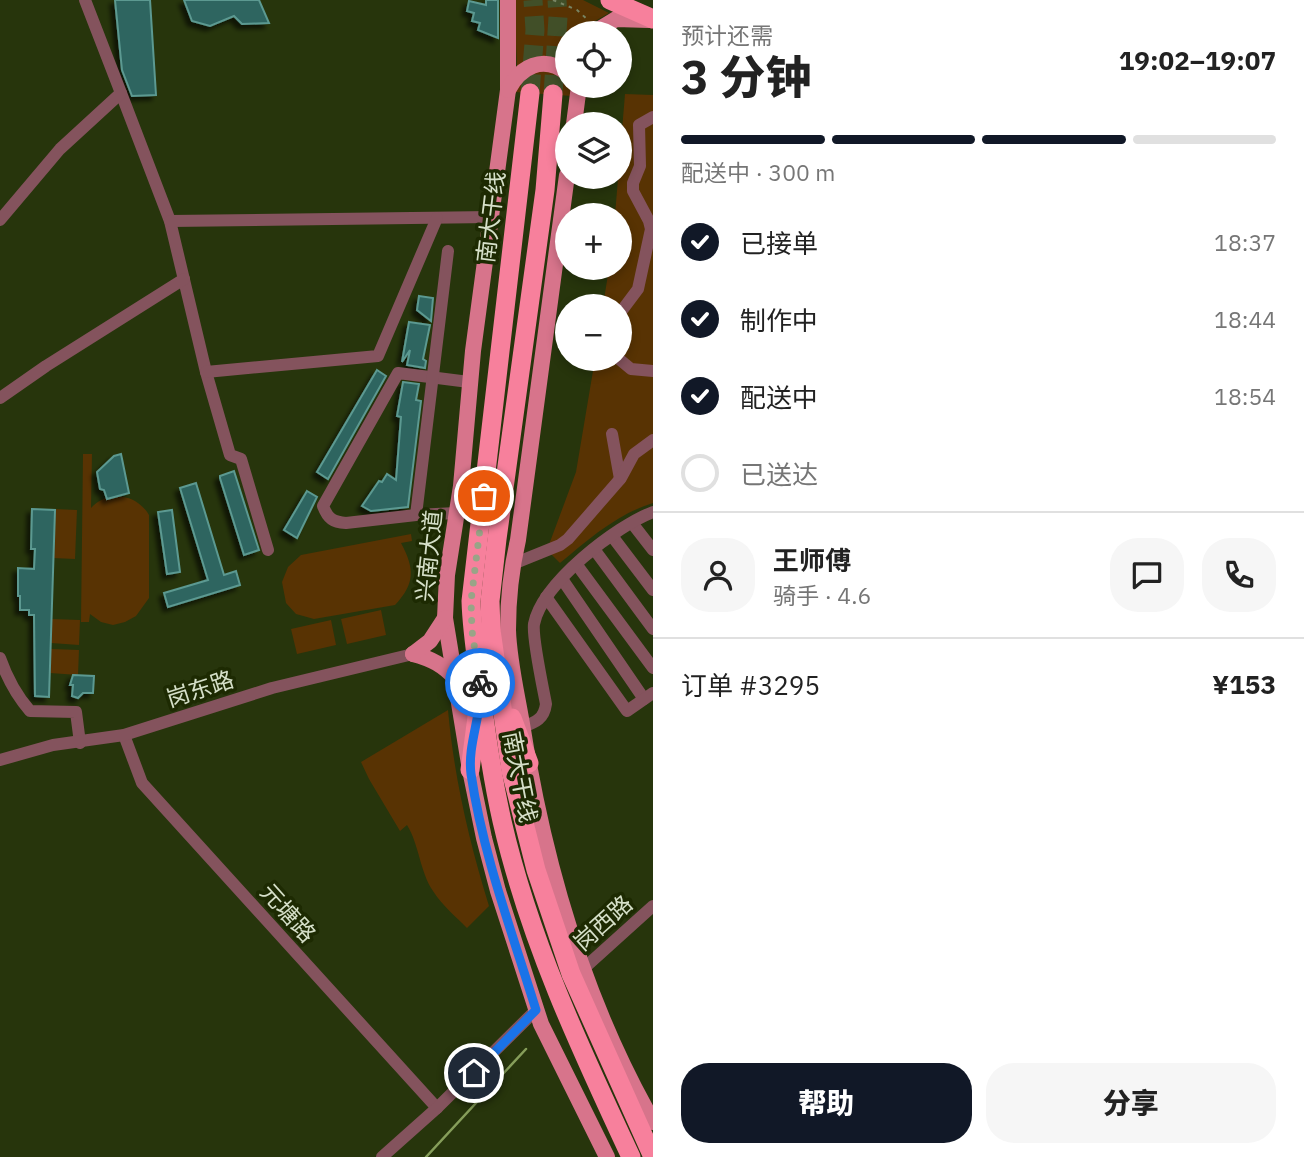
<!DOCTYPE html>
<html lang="zh">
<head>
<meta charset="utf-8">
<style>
	:root { --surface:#fff; --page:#f6f6f6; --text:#222; --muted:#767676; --line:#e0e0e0; --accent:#111827 }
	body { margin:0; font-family:"IBM Plex Sans","Noto Sans SC",sans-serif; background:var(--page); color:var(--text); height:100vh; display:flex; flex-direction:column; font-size:26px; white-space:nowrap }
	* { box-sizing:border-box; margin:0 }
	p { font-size:23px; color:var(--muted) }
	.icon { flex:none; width:38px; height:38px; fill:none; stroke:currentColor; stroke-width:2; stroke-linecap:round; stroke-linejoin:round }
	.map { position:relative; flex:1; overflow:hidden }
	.side { display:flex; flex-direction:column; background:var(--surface); width:651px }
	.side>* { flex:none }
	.tools { position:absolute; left:555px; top:21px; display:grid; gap:14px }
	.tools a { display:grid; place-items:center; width:77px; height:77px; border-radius:50%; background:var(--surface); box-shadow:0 4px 10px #0003; font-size:35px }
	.pin { position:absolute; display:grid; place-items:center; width:60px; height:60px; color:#fff; margin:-30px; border:4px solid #fff; border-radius:50%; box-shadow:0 2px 7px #0007 }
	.courier { position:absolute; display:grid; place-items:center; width:70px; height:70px; margin:-35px; border:5px solid #1a73e8; border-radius:50%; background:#fff; color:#222; box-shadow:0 2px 9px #0007 }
	.head em { font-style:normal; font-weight:800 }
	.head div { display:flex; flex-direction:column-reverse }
	.head { display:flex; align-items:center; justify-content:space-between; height:119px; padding:0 28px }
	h1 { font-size:46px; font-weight:800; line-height:52px }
	.bar { display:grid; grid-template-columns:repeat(4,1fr); gap:10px 7px; align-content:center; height:84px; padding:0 28px }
	.bar i { height:9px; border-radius:5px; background:var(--line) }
	.bar .active { background:var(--accent) }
	.bar p { grid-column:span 4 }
	.line { display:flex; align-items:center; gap:18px; padding:0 28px; border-top:2px solid var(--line) }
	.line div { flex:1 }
	.round { display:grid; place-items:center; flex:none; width:74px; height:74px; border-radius:28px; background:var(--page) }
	ol { padding:0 28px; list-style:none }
	li { display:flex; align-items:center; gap:21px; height:77px }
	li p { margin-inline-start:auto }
	li .icon { padding:7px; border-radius:50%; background:var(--accent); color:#fff; stroke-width:4 }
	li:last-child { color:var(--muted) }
	li i { width:38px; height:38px; border:4px solid var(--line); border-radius:50% }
	.action { display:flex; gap:14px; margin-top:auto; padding:14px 28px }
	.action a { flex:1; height:80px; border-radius:28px; background:var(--accent); color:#fff; font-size:28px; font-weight:800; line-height:80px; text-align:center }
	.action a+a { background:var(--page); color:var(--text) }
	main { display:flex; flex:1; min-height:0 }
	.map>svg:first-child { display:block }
	.green { fill:#583303 }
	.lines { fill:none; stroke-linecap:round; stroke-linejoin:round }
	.stream { stroke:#869e5a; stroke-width:2.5 }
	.building { fill:#2e6560; stroke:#5b9991; stroke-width:2; filter:url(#shadow) }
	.highway-tunnel { stroke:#414f28; stroke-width:19; stroke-dasharray:19 10; stroke-linecap:butt }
	.path { stroke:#788463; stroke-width:2; stroke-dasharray:3.5 5; stroke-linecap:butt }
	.minor { stroke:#84535d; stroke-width:12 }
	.major { stroke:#d7748b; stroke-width:16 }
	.highway { stroke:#f7809c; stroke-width:19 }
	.done { stroke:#99a487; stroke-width:7; stroke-dasharray:0 12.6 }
	.route { stroke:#1a73e8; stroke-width:9 }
	.labels { text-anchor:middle; stroke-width:7; stroke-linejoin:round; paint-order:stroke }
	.street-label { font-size:23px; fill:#d6e0c9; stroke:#1d2a02 }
</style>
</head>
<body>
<main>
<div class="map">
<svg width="653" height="1157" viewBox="0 0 653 1157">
	<defs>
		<filter id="shadow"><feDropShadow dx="-4.5" dy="4.5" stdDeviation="2" flood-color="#0009"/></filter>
	</defs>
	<rect width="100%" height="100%" fill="#27350c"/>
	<g class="green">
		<path d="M 514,0 L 583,0 L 609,13 L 583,28 L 581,33 L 567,33 L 567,65 C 553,54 531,56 517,67 Z"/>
		<polygon points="545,70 567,79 567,86 571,86 572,96 515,92 527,72"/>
		<path d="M 625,94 L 653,95 L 653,503 C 617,514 589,539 560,563 L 547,550 L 576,472 L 595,359 L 620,359 L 620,306 L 603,306 L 609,268 L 620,268 L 620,215 L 615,215 Z"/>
		<path d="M 83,454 L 92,454 L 91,508 C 108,489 137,494 149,515 L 149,598 L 136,616 L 125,622 L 113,625 L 101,622 L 90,614 L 89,622 L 81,622 Z"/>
		<polygon points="54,509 77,510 75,559 53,558"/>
		<path d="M 411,534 L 412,541 L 401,543 C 415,569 415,584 395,605 L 314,619 L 296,614 L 286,603 L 282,582 L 288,567 L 301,555 Z"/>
		<polygon points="381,610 386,635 347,644 341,619"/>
		<polygon points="51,619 80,620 79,645 51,643"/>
		<polygon points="331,620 336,645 297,654 291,629"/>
		<polygon points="51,649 79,650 78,675 50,673"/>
		<path d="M 448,710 C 454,777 469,841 489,906 L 467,928 C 456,917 442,905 433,891 C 420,872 419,844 407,825 L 400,831 L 369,779 L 361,762 Z"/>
	</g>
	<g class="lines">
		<polyline class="stream" points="426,1157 526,1049"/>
	</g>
	<g class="building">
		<polygon points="115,0 150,0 156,95 132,96 122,70"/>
		<polygon points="184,0 259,0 269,23 242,24 234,16 210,26 192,21"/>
		<polygon points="486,0 498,0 498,38 478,30 480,23 472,21 474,13 467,11 469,1 486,5"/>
		<polygon points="419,296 433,298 431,321 417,310"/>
		<polygon points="409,322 430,325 423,359 426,361 425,368 407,365 410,350 402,362"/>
		<polygon points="377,370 386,376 328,479 317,472"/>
		<polygon points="403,382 419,384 416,400 421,401 408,507 371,511 362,506 379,481 382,482 387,474 396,480 401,417 397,416"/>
		<polygon points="121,454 129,493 107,499 104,490 100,489 97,472 114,456"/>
		<polygon points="234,471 259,550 244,555 220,478 220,476"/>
		<polygon points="196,483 224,575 236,571 240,585 168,607 164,593 208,580 180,488"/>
		<polygon points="307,491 317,497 297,538 284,530"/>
		<polygon points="32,509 55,510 49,697 35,696 34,615 29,615 29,610 20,610 20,596 18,596 18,568 34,569 35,549 31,549"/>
		<polygon points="172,510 180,572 167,574 158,512"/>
		<polygon points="73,675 94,676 93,693 83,693 78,698 72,696 73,685 70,685"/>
	</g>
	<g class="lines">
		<g class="highway-tunnel">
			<polyline points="530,93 535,30 533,0"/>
			<polyline points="553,94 558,17 557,0"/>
		</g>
		<g class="path">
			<polyline points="553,0 577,10 588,20"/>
			<polyline points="431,584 435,560 438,561"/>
		</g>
		<g class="minor">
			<polyline points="121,93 170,221 206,372 230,455 241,459 268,550"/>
			<polyline points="0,220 60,149 121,93 85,0"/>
			<polyline points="170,221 491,217"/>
			<polyline points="620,313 638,289 651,229 649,221 633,191 633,183 640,166 639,125 653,117"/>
			<polyline points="619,359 631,369 653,371"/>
			<polyline points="206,372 378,356 437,218"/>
			<polyline points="0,398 46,366 184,279"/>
			<polyline points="612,434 620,479"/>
			<path d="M 456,513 L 416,515 L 346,523 C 333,522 328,519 323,506 L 398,373 L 469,382"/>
			<polyline points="416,515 448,251"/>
			<polyline points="632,523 653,550"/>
			<polyline points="612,536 653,590"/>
			<polyline points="594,549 653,629"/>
			<polyline points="513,564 560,545 568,539 621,478 634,454 653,440"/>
			<polyline points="577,565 653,668"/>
			<polyline points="562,579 644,699"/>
			<polyline points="546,597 627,711 653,693"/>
			<path d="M 0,658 C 7,678 16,695 30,711 L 76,712 L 80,743"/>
			<path d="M 523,727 C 536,722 544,719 546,704 C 543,688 532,637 534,624 C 542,583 616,526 653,512"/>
			<polyline points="124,735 142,783 437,1108"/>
			<polyline points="0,760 53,745 124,735 272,688 413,654"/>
			<polyline points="582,970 653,906"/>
			<polyline points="382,1157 437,1108 536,1010"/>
		</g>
		<g class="major">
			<polyline points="508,0 508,90 473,351 461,486 447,575 445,618 470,770 484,838 498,891 541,1024 607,1157"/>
			<polyline points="593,33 616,19 649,20"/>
			<path d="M 508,90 C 520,67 543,54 567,73"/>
			<polyline points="574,124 579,86"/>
			<path d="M 567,175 L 518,540 C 511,570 508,600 508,630 C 509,663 518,698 523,730 C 545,867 584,1001 653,1122"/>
			<path d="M 413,654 C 432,659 443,665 456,679"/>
			<polyline points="413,654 430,641 445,618"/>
		</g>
		<g class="highway">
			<polyline points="610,0 653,19"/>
			<path d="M 530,93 L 471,601 C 472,635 478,667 482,701 C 487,741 493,781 502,821 C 529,939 580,1048 631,1157"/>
			<polyline points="553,94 545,190 497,539 490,601 491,630 511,771 536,870 571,974 653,1157"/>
			<polyline points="512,718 529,763"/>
			<polyline points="470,770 477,717"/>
		</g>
	</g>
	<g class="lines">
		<polyline class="done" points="480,683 472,631 471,601 484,496"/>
		<path class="route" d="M 474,1073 L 536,1010 C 512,932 483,855 471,774 C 467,744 483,713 480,683"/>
	</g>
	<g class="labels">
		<g class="street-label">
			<text transform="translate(491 217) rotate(-83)" y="8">南大干线</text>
			<text transform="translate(429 556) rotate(-84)" y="8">兴南大道</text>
			<text transform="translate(200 689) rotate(-18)" y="8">岗东路</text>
			<text transform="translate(520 777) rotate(79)" y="8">南大干线</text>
			<text transform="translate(288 913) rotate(48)" y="8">元塘路</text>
			<text transform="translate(603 923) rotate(-42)" y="8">岗西路</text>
		</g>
	</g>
</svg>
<div class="tools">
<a><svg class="icon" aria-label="locate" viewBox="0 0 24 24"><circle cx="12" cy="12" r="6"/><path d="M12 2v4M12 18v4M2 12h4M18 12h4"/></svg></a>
<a><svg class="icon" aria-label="layers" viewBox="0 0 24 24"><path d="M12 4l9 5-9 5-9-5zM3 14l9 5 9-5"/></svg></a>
<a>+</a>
<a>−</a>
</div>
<div class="pin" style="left:484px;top:496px;background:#ea580c"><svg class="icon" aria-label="bag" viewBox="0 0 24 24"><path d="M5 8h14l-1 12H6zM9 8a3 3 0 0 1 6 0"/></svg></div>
<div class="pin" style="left:474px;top:1073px;background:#1f2937"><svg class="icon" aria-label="home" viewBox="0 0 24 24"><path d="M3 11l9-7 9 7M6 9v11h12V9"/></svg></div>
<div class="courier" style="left:480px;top:683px"><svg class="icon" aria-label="bike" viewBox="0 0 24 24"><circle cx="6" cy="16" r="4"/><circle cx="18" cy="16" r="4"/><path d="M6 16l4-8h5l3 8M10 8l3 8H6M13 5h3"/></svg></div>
</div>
<section class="side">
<div class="head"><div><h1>3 分钟</h1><p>预计还需</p></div><em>19:02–19:07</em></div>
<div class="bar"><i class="active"></i><i class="active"></i><i class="active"></i><i></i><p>配送中 · 300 m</p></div>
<ol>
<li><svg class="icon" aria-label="check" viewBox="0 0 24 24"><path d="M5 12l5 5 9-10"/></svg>已接单<p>18:37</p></li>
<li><svg class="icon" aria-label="check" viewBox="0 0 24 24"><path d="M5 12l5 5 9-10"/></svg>制作中<p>18:44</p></li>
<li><svg class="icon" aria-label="check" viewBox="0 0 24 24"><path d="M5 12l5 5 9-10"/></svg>配送中<p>18:54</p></li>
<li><i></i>已送达</li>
</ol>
<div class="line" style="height:126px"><a class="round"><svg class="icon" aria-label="person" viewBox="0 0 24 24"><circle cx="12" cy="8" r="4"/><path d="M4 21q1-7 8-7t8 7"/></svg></a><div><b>王师傅</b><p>骑手 · 4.6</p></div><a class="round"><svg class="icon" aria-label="chat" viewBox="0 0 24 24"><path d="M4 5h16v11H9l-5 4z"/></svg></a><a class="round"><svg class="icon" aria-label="phone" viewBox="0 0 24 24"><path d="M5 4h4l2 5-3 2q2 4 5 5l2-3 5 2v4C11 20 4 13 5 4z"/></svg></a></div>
<div class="line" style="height:91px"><div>订单 #3295</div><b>¥153</b></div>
<div class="action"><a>帮助</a><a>分享</a></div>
</section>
</main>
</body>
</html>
